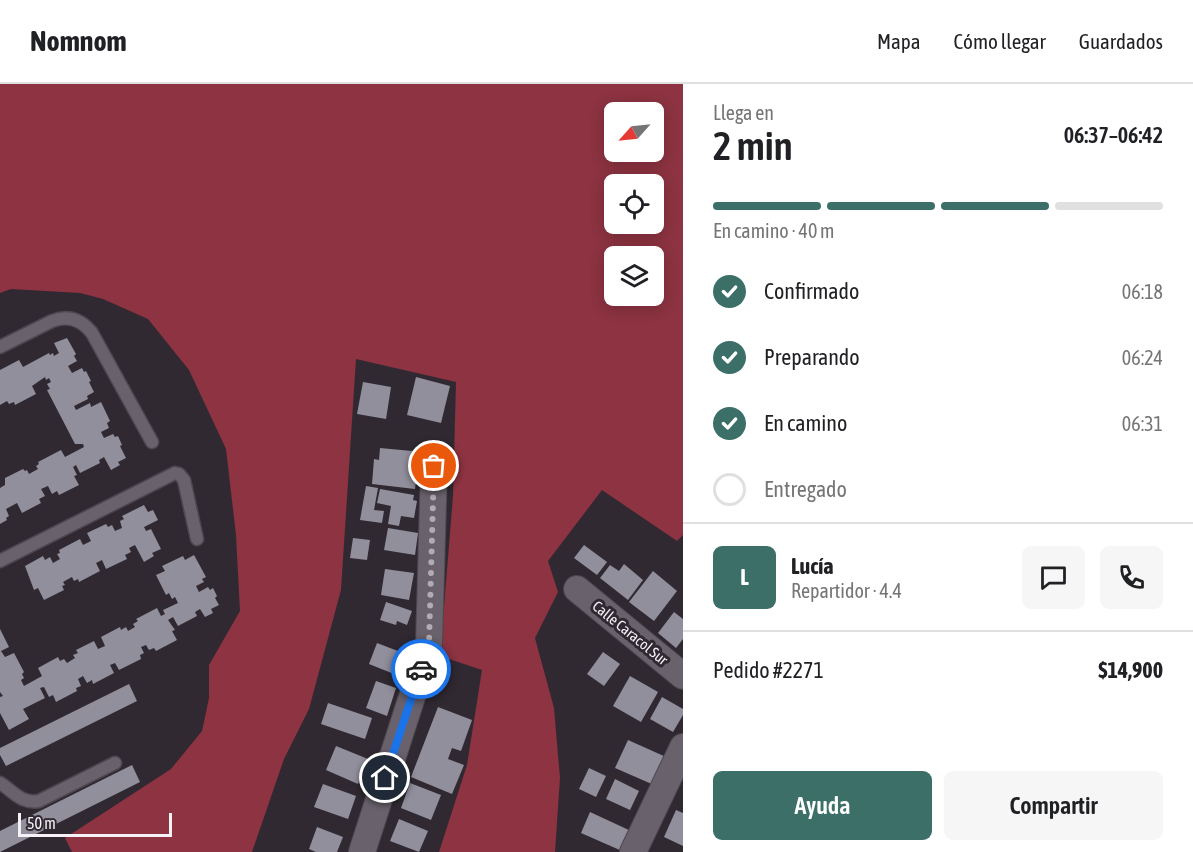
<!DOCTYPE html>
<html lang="es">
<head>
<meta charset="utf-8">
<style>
	:root { --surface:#fff; --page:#f6f6f6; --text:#202124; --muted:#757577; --line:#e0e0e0; --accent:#3b6f68 }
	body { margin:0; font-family:"Asap Condensed",sans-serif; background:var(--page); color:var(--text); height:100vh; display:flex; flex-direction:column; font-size:22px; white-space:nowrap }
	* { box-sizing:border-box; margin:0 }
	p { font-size:20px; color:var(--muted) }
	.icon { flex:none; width:33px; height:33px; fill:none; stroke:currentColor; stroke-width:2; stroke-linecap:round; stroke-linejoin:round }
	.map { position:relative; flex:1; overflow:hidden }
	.side { display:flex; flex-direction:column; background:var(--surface); width:510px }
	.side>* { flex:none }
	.needle { width:39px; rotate:243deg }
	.fabs { position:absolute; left:604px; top:18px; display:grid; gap:12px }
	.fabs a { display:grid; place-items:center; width:60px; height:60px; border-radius:9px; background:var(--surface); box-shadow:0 3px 15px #0003; font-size:30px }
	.scale { position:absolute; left:18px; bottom:15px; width:154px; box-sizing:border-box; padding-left:6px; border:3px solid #f6f1f7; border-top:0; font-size:16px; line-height:21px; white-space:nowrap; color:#f6f1f7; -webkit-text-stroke:4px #302932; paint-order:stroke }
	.pin { position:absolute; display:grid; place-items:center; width:51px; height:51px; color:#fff; margin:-26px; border:3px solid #fff; border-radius:50%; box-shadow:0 2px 6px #0007 }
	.courier { position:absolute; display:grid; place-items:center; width:60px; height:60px; margin:-30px; border:4px solid #1a73e8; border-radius:50%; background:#fff; color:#222; box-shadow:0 2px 8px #0007 }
	.overview em { font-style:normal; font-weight:600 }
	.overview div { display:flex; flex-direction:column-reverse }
	.overview { display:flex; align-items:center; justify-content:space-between; height:102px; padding:0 30px }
	h1 { font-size:39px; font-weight:600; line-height:45px }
	.bar { display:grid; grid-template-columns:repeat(4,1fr); gap:9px 6px; align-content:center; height:72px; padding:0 30px }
	.bar i { height:8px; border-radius:4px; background:var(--line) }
	.bar .selected { background:var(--accent) }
	.bar p { grid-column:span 4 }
	.line { display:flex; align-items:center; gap:15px; padding:0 30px; border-top:2px solid var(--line) }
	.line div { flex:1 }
	.round { display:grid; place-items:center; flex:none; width:63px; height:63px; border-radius:9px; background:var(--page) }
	ol { padding:0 30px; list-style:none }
	li { display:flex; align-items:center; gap:18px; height:66px }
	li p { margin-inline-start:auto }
	li .icon { padding:6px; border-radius:50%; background:var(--accent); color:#fff; stroke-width:4 }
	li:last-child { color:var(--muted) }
	li i { width:33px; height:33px; border:3px solid var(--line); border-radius:50% }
	.action { display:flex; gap:12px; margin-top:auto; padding:12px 30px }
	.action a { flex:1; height:69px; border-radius:9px; background:var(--accent); color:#fff; font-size:24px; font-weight:600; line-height:69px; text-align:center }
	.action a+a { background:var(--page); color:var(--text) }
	header { display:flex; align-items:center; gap:36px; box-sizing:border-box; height:84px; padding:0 30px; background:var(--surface); border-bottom:2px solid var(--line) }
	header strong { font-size:28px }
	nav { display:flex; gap:33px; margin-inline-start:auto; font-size:21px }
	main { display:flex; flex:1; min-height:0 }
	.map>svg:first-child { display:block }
	.forest { fill:#8d3341; fill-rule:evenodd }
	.building { fill:#918f9c }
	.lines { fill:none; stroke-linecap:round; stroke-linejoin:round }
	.service-casing { stroke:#4d474f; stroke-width:15 }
	.minor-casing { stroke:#4d474f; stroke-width:28 }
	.service { stroke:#69616b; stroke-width:12 }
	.minor { stroke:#69616b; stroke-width:26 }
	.done { stroke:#b1abb2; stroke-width:6; stroke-dasharray:0 10.8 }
	.route { stroke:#1a73e8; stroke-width:8 }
	.labels { text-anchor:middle; stroke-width:6; stroke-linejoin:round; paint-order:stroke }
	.street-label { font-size:15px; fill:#f6f1f7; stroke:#302932 }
</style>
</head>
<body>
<header>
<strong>Nomnom</strong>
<nav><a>Mapa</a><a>Cómo llegar</a><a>Guardados</a></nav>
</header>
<main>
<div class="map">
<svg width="683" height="768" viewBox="0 0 683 768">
	<rect width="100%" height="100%" fill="#302932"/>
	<path class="forest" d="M 0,0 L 683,0 L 683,451 L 677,457 L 602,406 L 548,477 L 558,508 L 535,554 L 554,624 L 560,694 L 555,768 L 439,768 L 467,681 L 482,586 L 440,572 L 453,412 L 456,298 L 356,275 L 341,506 L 309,625 L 284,675 L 252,768 L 72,768 L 65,754 L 171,685 L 202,647 L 209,614 L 209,581 L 240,527 L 236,451 L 226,365 L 189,286 L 148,235 L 103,215 L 80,209 L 11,205 L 0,209 ZM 615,28 L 654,28 L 654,68 L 615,68 ZM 615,100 L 654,100 L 654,140 L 615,140 ZM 615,172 L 654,172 L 654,212 L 615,212 Z"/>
	<g class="building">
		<polygon points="67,254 76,270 74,272 77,277 68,282 72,289 82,284 84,288 86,287 91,297 89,298 94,308 87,312 88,315 74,322 76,326 90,319 91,323 101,318 110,337 107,339 109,344 101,348 104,354 113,350 115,353 118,352 122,361 120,362 126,374 118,378 120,381 111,386 104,373 99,376 100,379 80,389 76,381 73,383 77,391 74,392 79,401 59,411 57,407 52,410 48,402 41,405 45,412 39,415 41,419 22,429 17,419 6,425 9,432 6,434 7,436 0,440 0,404 5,401 5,394 23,385 25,387 27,386 29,390 38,385 36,382 39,380 38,378 61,366 65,373 84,363 83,360 75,360 47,306 50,305 47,300 51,298 49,294 46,296 45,293 32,302 36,310 15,321 14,318 9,320 7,317 0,321 0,286 19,276 23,283 49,269 50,271 53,269 54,272 59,269 54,259"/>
		<polygon points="416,293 450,302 441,339 407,331"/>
		<polygon points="363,298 391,303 386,335 357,330"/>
		<polygon points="380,364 412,367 411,379 418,380 415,405 372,400 374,375 379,376"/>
		<polygon points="366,402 378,404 374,426 384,427 382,439 360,436"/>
		<polygon points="380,405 414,411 413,416 417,417 414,434 401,432 399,442 388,440 391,422 377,419"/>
		<polygon points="144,421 148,428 153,426 158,436 144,443 146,447 151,445 161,465 152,469 154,472 144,478 135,461 129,464 131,468 125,471 127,475 106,485 102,476 96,479 100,487 79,498 78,495 74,497 72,493 63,498 65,501 62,502 64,506 44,516 38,504 34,506 25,482 43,472 45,476 50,473 53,479 60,475 57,470 60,469 59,466 80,455 83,461 91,457 87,449 106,440 108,443 112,441 115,447 122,444 120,437 124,435 122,432"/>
		<polygon points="388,444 418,449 415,471 384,466"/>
		<polygon points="353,454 370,456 367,476 350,474"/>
		<polygon points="584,461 607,478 597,491 574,474"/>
		<polygon points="194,471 206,493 202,495 204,498 196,502 199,508 208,503 210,506 213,504 217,512 215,514 219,521 211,525 213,529 205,533 200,525 195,528 197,532 178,542 173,533 168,536 175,546 172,547 177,556 156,567 154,564 149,566 146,561 141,563 144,569 140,571 141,575 119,586 115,579 110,581 114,589 93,600 92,596 87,599 83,592 78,595 81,602 76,604 77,607 56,618 53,611 49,613 44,603 40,604 45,614 23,625 29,635 9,646 0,629 0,613 3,612 0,608 0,545 9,563 1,567 5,573 14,569 24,588 22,590 24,594 21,596 24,602 42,592 38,584 58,573 60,577 64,575 67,579 75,574 73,571 78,569 76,566 94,557 98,565 105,562 101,553 120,543 121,546 126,543 128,547 135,543 133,540 138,537 136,535 157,524 161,532 165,530 163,526 178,519 175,513 172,515 169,509 166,511 156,491 165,487 162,482 183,472 185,476"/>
		<polygon points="624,480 643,496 628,516 600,494 610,481 619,487"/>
		<polygon points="385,485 414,489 409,516 381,511"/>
		<polygon points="653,487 677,507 654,537 629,518"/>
		<polygon points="386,518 412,527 407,541 397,537 396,541 380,536"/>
		<polygon points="674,528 683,535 683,555 676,564 658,549"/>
		<polygon points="377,559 403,569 394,590 369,580"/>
		<polygon points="603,568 620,580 604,602 587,590"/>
		<polygon points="630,592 658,608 641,638 613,622"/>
		<polygon points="376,597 396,604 387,632 366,624"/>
		<polygon points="129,600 137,617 6,682 0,671 0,664"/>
		<polygon points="662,613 683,625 683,631 673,648 650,635"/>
		<polygon points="328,619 372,634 365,655 321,640"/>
		<polygon points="438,623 472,636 461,667 452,664 448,675 464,681 452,710 411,693"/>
		<polygon points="628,656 666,673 654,701 615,684"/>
		<polygon points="336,662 368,675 358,700 326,686"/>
		<polygon points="132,681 140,698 0,768 0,747"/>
		<polygon points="589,684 606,692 596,713 579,705"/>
		<polygon points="615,695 639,707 630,726 606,715"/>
		<polygon points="410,699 441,711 431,736 401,724"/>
		<polygon points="323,700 356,712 348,735 314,723"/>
		<polygon points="676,726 683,729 683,762 664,753"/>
		<polygon points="590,728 631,747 622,767 581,749"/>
		<polygon points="399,735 428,747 419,768 390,757"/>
		<polygon points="317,743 343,753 337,768 316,768 309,765"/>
	</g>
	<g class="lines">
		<g class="service-casing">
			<g id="service">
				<path d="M 0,263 L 52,237 C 68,231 81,235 92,249 L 152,358"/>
				<polyline points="0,477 175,389 179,390 184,396 197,455"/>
				<path d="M 0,699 C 13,707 21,720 39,717 L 115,679"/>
			</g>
		</g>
		<g class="minor-casing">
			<g id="minor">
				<polyline points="577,505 683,592"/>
				<polyline points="362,768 429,560 434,382"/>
				<polyline points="633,768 683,663"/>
			</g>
		</g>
		<use href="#service" class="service"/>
		<use href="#minor" class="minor"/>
	</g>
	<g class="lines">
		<polyline class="done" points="421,585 429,560 434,382"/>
		<polyline class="route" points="385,694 421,585"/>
	</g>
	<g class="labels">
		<g class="street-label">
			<text transform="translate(630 549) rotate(39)" y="5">Calle Caracol Sur</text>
		</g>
	</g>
</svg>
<div class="fabs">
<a><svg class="needle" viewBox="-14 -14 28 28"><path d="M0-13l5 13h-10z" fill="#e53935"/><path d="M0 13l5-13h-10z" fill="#757577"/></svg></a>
<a><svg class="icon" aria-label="locate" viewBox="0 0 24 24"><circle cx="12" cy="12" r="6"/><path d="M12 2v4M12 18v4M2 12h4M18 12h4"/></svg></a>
<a><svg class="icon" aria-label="layers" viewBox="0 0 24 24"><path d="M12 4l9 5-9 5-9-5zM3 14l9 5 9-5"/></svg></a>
</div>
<div class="scale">50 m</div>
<div class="pin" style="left:434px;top:382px;background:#ea580c"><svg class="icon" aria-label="bag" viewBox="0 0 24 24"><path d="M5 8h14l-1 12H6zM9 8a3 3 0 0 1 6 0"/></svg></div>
<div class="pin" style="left:385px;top:694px;background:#1f2937"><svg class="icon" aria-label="home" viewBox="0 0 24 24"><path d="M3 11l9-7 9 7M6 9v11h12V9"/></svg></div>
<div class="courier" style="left:421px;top:585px"><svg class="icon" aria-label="car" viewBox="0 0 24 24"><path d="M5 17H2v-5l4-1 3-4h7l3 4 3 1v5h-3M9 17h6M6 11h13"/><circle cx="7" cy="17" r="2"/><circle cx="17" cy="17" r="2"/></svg></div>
</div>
<section class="side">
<div class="overview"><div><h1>2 min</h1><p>Llega en</p></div><em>06:37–06:42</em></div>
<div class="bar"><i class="selected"></i><i class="selected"></i><i class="selected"></i><i></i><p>En camino · 40 m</p></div>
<ol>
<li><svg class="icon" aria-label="check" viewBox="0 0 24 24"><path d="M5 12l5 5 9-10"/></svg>Confirmado<p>06:18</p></li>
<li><svg class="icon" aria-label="check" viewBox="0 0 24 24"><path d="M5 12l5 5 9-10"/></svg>Preparando<p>06:24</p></li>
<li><svg class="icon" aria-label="check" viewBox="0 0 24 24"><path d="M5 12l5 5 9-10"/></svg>En camino<p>06:31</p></li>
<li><i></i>Entregado</li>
</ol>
<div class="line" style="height:108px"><b class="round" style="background:var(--accent);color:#fff">L</b><div><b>Lucía</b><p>Repartidor · 4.4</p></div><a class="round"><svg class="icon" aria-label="chat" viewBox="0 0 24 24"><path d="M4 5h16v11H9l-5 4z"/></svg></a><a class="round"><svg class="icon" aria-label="phone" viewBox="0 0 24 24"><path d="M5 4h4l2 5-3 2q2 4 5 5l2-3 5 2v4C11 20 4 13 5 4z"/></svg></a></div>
<div class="line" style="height:78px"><div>Pedido #2271</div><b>$14,900</b></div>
<div class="action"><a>Ayuda</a><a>Compartir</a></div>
</section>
</main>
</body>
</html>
